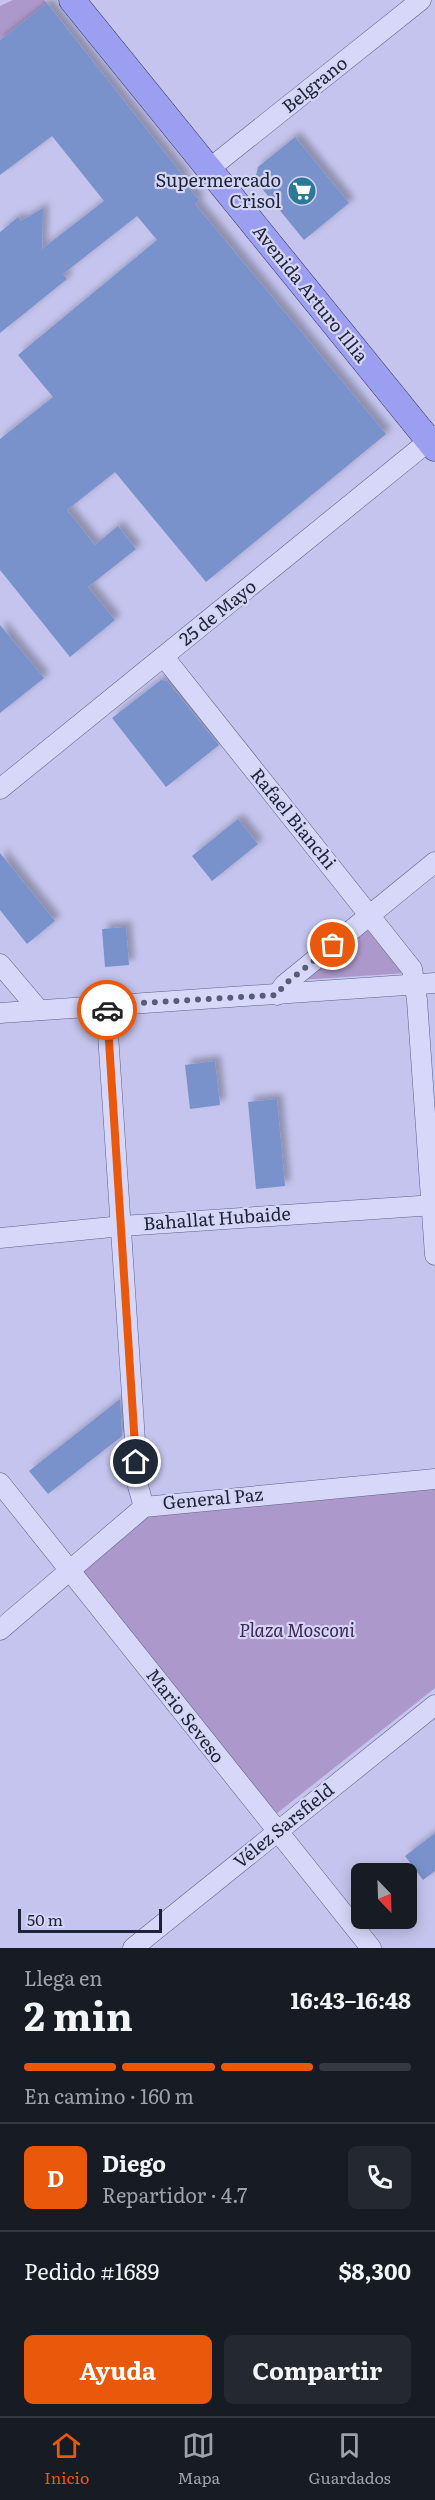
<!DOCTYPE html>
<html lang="es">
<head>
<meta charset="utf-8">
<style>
	:root { --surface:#171b24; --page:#242831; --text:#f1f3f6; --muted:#9ea1a6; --line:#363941; --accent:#ea580c }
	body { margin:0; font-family:Literata,serif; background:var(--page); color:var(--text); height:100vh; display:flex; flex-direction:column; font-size:22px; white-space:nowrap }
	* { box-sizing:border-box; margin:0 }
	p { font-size:20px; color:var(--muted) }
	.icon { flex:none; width:33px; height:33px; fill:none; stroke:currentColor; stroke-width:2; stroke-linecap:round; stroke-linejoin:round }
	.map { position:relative; height:1948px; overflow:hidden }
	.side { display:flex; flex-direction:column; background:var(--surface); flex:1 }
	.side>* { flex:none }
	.needle { width:39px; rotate:157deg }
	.controls { position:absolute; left:351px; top:1863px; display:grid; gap:12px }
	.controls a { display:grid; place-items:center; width:66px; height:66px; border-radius:9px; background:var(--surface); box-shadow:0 3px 15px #0003; font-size:30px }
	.scale { position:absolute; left:18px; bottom:15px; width:144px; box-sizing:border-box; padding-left:6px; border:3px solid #1e2438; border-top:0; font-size:16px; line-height:21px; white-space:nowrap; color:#1e2438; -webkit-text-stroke:4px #d4d4f5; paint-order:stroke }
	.pin { position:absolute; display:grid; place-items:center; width:51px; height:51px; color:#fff; margin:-26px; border:3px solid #fff; border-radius:50%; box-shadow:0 2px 6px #0007 }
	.courier { position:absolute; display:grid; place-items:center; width:60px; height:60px; margin:-30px; border:4px solid #ea580c; border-radius:50%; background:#fff; color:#222; box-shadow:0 2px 8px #0007 }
	.summary em { font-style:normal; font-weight:700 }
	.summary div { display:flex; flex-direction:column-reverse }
	.summary { display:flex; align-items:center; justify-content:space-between; height:102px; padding:0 24px }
	h1 { font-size:39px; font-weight:700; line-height:45px }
	.bar { display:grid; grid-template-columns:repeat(4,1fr); gap:9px 6px; align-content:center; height:72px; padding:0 24px }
	.bar i { height:8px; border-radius:4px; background:var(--line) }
	.bar .on { background:var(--accent) }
	.bar p { grid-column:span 4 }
	.line { display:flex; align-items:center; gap:15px; padding:0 24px; border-top:2px solid var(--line) }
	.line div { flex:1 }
	.round { display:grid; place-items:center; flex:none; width:63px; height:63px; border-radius:9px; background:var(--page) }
	.action { display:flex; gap:12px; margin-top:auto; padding:12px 24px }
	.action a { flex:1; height:69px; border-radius:9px; background:var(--accent); color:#fff; font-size:24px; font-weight:700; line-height:69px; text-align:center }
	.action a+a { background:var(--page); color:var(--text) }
	.tab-bar { display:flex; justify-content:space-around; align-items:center; height:84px; border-top:2px solid var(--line); background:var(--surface); font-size:16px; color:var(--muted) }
	.tab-bar a { display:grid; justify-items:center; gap:3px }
	.tab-bar .on { color:var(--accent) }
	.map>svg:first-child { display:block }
	.green { fill:#ad98cc }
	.building { fill:#7a92cc; filter:url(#shadow) }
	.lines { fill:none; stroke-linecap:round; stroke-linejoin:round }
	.minor-casing { stroke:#5a6288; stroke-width:21 }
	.major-casing { stroke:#2f3856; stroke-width:27 }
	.minor { stroke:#d7d7f9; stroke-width:20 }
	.major { stroke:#9c9ef1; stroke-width:26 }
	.done { stroke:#585c78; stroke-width:6; stroke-dasharray:0 10.8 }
	.route { stroke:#ea580c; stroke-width:8 }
	.labels { text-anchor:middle; stroke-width:4.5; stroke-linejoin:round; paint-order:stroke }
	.street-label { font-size:18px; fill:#1e2438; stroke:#d4d4f5 }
	.poi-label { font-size:18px; fill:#1e2438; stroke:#d4d4f5; text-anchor:end }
	.park-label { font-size:18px; font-style:italic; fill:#3f2555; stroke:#d4d4f5 }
</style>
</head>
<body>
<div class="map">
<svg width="435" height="1948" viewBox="0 0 435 1948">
	<defs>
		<filter id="shadow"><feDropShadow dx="5.5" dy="-5.5" stdDeviation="3" flood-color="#0004"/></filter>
	</defs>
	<rect width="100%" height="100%" fill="#c4c4ee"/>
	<g class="green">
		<polygon points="13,0 44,0 47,3 0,40 0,6"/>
		<polygon points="370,921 407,973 299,980"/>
		<polygon points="435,1489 435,1688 276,1814 79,1574 148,1513"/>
	</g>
	<g class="building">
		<polygon points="47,3 185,178 182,180 199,200 195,204 386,434 206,582 115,472 67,510 95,545 118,526 136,549 88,587 115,620 70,657 0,570 0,439 53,397 18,355 157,240 137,216 63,274 67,279 0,333 0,232 18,217 21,221 43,208 42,249 104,201 52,136 0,175 0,40"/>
		<polygon points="295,137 349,203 304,240 255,180 258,167"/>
		<polygon points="0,625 44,678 0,713"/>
		<polygon points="161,680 167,681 219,745 166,787 112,718"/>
		<polygon points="238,819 258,844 212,881 192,856"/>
		<polygon points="0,853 55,921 27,944 0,910"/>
		<polygon points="126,927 129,965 105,967 102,929"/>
		<polygon points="215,1061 220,1105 190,1109 185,1065"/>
		<polygon points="277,1099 285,1186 256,1189 248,1102"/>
		<polygon points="120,1399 122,1436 48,1494 29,1471"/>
		<polygon points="435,1833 435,1871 423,1880 405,1856"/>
	</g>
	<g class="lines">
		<g class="minor-casing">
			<g id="minor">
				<polyline points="209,169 421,0"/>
				<polyline points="164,657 412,969 417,1000 435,1255"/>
				<polyline points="0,789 435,436"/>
				<polyline points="0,964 39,1010"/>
				<polyline points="277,995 284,985 435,862"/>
				<polyline points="106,1004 138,1486 144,1507"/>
				<polyline points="0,1013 435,983"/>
				<polyline points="0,1238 122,1226 435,1205"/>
				<polyline points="0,1483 371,1948"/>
				<polyline points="0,1630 144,1507 435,1479"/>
				<polyline points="133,1948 435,1705"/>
			</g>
		</g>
		<g class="major-casing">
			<polyline id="major" points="72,0 435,448"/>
		</g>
		<use href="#minor" class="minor"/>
		<use href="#major" class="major"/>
	</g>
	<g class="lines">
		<polyline class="done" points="107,1010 106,1005 277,995 284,985 333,945"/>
		<polyline class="route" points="107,1010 136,1462"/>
	</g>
	<defs>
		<g id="supermarket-disc" transform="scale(1.5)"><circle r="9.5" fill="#2b7897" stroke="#d4d4f5"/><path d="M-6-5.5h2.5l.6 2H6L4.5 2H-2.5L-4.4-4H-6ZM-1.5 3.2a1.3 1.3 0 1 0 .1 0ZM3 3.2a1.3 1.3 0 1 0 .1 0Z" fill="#fff"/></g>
	</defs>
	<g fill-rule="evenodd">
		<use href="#supermarket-disc" x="302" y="191"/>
	</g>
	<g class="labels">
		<g class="street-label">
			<text transform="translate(315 85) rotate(-39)" y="6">Belgrano</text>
			<text transform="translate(310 294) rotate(51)" y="6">Avenida Arturo Illia</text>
			<text transform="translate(218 613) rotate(-39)" y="6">25 de Mayo</text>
			<text transform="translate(293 819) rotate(51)" y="6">Rafael Bianchi</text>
			<text transform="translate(217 1219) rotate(-4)" y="6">Bahallat Hubaide</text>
			<text transform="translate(213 1499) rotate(-5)" y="6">General Paz</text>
			<text transform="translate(185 1716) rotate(52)" y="6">Mario Seveso</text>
			<text transform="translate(284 1826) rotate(-39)" y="6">Vélez Sarsfield</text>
		</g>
		<g class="poi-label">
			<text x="281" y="187">Supermercado<tspan x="281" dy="21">Crisol</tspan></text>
		</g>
		<g class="park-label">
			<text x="297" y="1637">Plaza Mosconi</text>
		</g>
	</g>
</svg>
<div class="controls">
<a><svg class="needle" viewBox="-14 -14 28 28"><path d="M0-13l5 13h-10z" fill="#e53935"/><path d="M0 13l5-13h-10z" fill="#9ea1a6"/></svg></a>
</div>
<div class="scale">50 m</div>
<div class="pin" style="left:333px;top:945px;background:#ea580c"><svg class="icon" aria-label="bag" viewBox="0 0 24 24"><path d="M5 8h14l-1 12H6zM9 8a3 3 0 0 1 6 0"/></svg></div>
<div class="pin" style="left:136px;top:1462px;background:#1f2937"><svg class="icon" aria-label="home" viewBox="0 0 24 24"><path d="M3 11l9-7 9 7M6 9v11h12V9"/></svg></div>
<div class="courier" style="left:107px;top:1010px"><svg class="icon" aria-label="car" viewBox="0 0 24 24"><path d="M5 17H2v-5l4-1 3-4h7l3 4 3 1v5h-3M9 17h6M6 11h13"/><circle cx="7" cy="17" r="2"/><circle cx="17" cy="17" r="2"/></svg></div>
</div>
<section class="side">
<div class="summary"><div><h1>2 min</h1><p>Llega en</p></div><em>16:43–16:48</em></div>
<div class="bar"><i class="on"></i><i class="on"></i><i class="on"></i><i></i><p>En camino · 160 m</p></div>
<div class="line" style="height:108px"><b class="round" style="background:var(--accent);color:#fff">D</b><div><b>Diego</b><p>Repartidor · 4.7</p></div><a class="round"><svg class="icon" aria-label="phone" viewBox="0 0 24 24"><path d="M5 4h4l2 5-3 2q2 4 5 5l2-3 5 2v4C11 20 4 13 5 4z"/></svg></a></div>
<div class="line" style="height:78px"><div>Pedido #1689</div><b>$8,300</b></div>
<div class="action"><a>Ayuda</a><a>Compartir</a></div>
</section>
<nav class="tab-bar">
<a class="on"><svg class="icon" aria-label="home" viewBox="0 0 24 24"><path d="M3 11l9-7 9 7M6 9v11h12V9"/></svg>Inicio</a>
<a><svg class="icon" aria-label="map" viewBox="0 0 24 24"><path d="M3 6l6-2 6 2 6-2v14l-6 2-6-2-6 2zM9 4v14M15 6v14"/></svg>Mapa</a>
<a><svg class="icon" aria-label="saved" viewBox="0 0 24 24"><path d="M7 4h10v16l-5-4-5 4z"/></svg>Guardados</a>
</nav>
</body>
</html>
